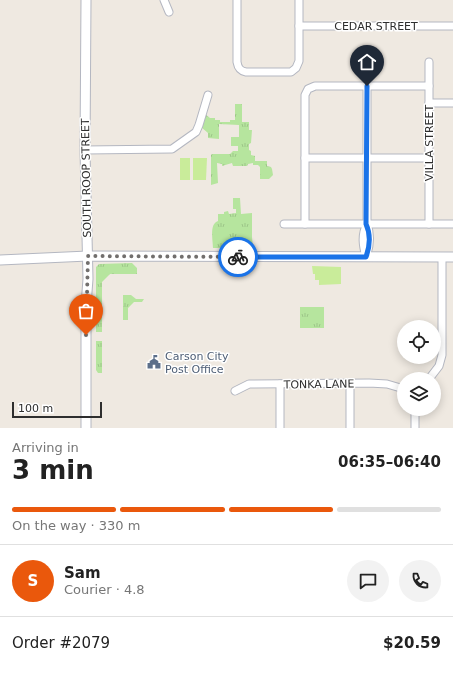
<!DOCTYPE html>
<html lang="en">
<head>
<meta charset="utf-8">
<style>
	:root { --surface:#fff; --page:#f2f2f2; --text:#222; --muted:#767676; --line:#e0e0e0; --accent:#ea580c }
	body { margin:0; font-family:"DejaVu Sans",sans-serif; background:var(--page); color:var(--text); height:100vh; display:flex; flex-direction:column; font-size:15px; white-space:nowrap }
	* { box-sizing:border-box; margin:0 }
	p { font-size:13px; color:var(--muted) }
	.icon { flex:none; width:22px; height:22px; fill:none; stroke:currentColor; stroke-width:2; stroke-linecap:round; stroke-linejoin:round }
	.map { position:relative; height:428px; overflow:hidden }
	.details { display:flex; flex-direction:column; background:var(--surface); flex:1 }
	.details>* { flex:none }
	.tools { position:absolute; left:397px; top:320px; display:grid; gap:8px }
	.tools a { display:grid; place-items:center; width:44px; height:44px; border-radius:50%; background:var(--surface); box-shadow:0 2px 10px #0003; font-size:20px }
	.scale { position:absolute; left:12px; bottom:10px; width:90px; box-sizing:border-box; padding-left:4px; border:2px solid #2e2e2e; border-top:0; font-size:11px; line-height:14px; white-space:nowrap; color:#2e2e2e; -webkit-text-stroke:3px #fff; paint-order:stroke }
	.pin { position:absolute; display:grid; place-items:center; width:34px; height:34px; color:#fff; margin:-41px -17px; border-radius:50% 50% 50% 0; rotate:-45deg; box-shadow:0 0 4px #0007 }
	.pin .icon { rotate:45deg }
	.courier { position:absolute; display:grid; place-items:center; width:40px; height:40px; margin:-20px; border:3px solid #1a73e8; border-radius:50%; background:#fff; color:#222; box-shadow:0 1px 5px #0007 }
	.summary em { font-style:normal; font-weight:700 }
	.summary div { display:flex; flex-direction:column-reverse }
	.summary { display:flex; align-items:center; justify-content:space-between; height:68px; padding:0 12px }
	h1 { font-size:26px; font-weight:700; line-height:30px }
	.bar { display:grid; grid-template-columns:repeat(4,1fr); gap:6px 4px; align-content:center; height:48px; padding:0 12px }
	.bar i { height:5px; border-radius:3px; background:var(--line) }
	.bar .on { background:var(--accent) }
	.bar p { grid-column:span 4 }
	.line { display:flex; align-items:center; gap:10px; padding:0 12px; border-top:1px solid var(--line) }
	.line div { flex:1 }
	.round { display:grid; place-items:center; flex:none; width:42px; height:42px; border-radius:21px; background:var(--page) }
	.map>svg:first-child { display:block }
	.grass { fill:url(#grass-tufts) }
	.pitch { fill:#c9ec9a }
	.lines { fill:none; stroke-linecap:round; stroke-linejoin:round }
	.street-casing { stroke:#b4b7c1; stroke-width:9 }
	.secondary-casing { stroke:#b4b7c1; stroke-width:11 }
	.street { stroke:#fff; stroke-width:7 }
	.secondary { stroke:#fff; stroke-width:9 }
	.done { stroke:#726f6d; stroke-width:4; stroke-dasharray:0 7.2 }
	.route { stroke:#1a73e8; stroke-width:5 }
	.labels { text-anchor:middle; stroke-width:3; stroke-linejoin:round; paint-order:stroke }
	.street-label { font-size:11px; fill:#2e2e2e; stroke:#fff }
	.service-label { font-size:11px; fill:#4e5e75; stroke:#fff; text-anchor:start }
</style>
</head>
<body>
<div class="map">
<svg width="453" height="428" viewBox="0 0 453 428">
	<defs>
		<pattern id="grass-tufts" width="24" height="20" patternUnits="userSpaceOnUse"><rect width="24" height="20" fill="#b6e59e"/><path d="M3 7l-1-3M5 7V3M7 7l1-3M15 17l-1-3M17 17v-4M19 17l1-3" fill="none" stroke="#9dc588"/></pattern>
	</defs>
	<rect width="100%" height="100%" fill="#efe9e1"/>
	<g class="grass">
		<polygon points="235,104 242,104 242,122 249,122 249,130 252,130 251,143 249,144 249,150 251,151 251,155 255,156 255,161 267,161 267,166 271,167 272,169 273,175 269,179 260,179 260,167 258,165 253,165 253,163 248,164 247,166 233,166 232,163 222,166 222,164 217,163 218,183 211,185 211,155 212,154 230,154 233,151 238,151 238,146 231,146 231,137 239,137 239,125 219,124 219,139 208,138 208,133 201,127 205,114 210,118 215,118 215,120 220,120 220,122 230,122 230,120 235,120"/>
		<path d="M 233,198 L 240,198 L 241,214 L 252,213 L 252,237 L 253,248 L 213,248 C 213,240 209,224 218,221 L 218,214 L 224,214 L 224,212 L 228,211 L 229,214 L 236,213 L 236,209 L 233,209 Z"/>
		<polygon points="99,264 132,263 137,268 137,274 110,274 102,282 102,332 96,332 96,267"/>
		<polygon points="123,295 131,295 136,299 144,299 142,302 134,302 128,308 128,320 123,320"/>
		<rect x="300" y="307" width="24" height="21"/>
		<polygon points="96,341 102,341 102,373 98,373 96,370"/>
	</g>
	<g class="pitch">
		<rect x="180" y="158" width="10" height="22"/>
		<polygon points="193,158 207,158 206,180 193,180"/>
		<polygon points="312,266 341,267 341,284 319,285 319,280 315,280 315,274 313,274"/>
	</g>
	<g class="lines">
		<g class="street-casing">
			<g id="street">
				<polyline points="164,0 169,12"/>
				<path d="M 237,0 L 237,62 C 238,68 240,71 246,72 L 291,72 L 296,68 L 299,61 L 299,0"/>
				<polyline points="299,26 453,26"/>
				<polyline points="429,103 453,103"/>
				<polyline points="85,150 172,149 196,132 199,125 208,95"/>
				<polyline points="305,158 429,158"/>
				<polyline points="284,224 452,224"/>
				<polyline points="305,224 305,95 308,89 315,86 429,86"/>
				<polyline points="429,224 429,62"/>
				<path d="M 366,257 C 370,246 371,235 367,224 L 367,86"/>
				<path d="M 366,257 C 363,246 361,235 367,224"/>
				<polyline points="429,379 439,366 442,355 442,257"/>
				<polyline points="280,384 280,428"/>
				<polyline points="235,391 249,384 369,383 387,384 404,389"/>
				<polyline points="350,428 350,384"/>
				<polyline points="415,428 415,409"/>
			</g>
		</g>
		<g class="secondary-casing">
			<g id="secondary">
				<polyline points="86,0 85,150 88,279 86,305 86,428"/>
				<polyline points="0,260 88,256 453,257"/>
			</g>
		</g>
		<use href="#street" class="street"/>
		<use href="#secondary" class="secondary"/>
	</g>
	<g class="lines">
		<polyline class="done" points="86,335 88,256 238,257"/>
		<path class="route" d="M 238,257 L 366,257 C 370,246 371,235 366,224 L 367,86"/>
	</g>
	<defs>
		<g id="civic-bare" transform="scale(1.08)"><path d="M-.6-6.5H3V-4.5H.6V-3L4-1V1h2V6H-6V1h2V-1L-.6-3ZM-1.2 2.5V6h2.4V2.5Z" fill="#5c6f8a" stroke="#fff" stroke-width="2.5" paint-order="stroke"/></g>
	</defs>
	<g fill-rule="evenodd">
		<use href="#civic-bare" x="154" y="362"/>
	</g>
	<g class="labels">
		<g class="street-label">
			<text x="376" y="30">CEDAR STREET</text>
			<text transform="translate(429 143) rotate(-90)" y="4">VILLA STREET</text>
			<text transform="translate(86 178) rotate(-91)" y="4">SOUTH ROOP STREET</text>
			<text transform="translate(319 384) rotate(-1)" y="4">TONKA LANE</text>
		</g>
		<g class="service-label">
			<text x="165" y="360">Carson City<tspan x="165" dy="13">Post Office</tspan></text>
		</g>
	</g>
</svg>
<div class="tools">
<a><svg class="icon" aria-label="locate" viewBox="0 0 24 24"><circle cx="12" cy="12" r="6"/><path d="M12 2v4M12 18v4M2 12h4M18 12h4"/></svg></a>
<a><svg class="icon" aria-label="layers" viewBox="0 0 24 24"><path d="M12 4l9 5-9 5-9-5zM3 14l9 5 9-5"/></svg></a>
</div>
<div class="scale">100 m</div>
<div class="pin" style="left:86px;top:335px;background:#ea580c"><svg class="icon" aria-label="bag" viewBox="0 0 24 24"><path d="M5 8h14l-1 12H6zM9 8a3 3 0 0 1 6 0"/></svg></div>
<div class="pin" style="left:367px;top:86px;background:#1f2937"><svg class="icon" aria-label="home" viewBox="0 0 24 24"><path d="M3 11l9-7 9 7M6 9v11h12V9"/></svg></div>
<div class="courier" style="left:238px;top:257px"><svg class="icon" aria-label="bike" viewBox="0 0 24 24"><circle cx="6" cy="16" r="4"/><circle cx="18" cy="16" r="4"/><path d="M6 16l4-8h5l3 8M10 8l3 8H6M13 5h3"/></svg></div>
</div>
<section class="details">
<div class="summary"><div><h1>3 min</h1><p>Arriving in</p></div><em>06:35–06:40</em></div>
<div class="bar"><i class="on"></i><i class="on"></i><i class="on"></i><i></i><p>On the way · 330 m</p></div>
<div class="line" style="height:72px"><b class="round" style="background:var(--accent);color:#fff">S</b><div><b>Sam</b><p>Courier · 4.8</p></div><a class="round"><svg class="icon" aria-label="chat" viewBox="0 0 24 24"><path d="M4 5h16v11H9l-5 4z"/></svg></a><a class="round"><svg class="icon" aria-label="phone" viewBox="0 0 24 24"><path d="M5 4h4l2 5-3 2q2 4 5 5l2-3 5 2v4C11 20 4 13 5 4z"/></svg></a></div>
<div class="line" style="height:52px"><div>Order #2079</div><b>$20.59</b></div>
</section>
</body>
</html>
